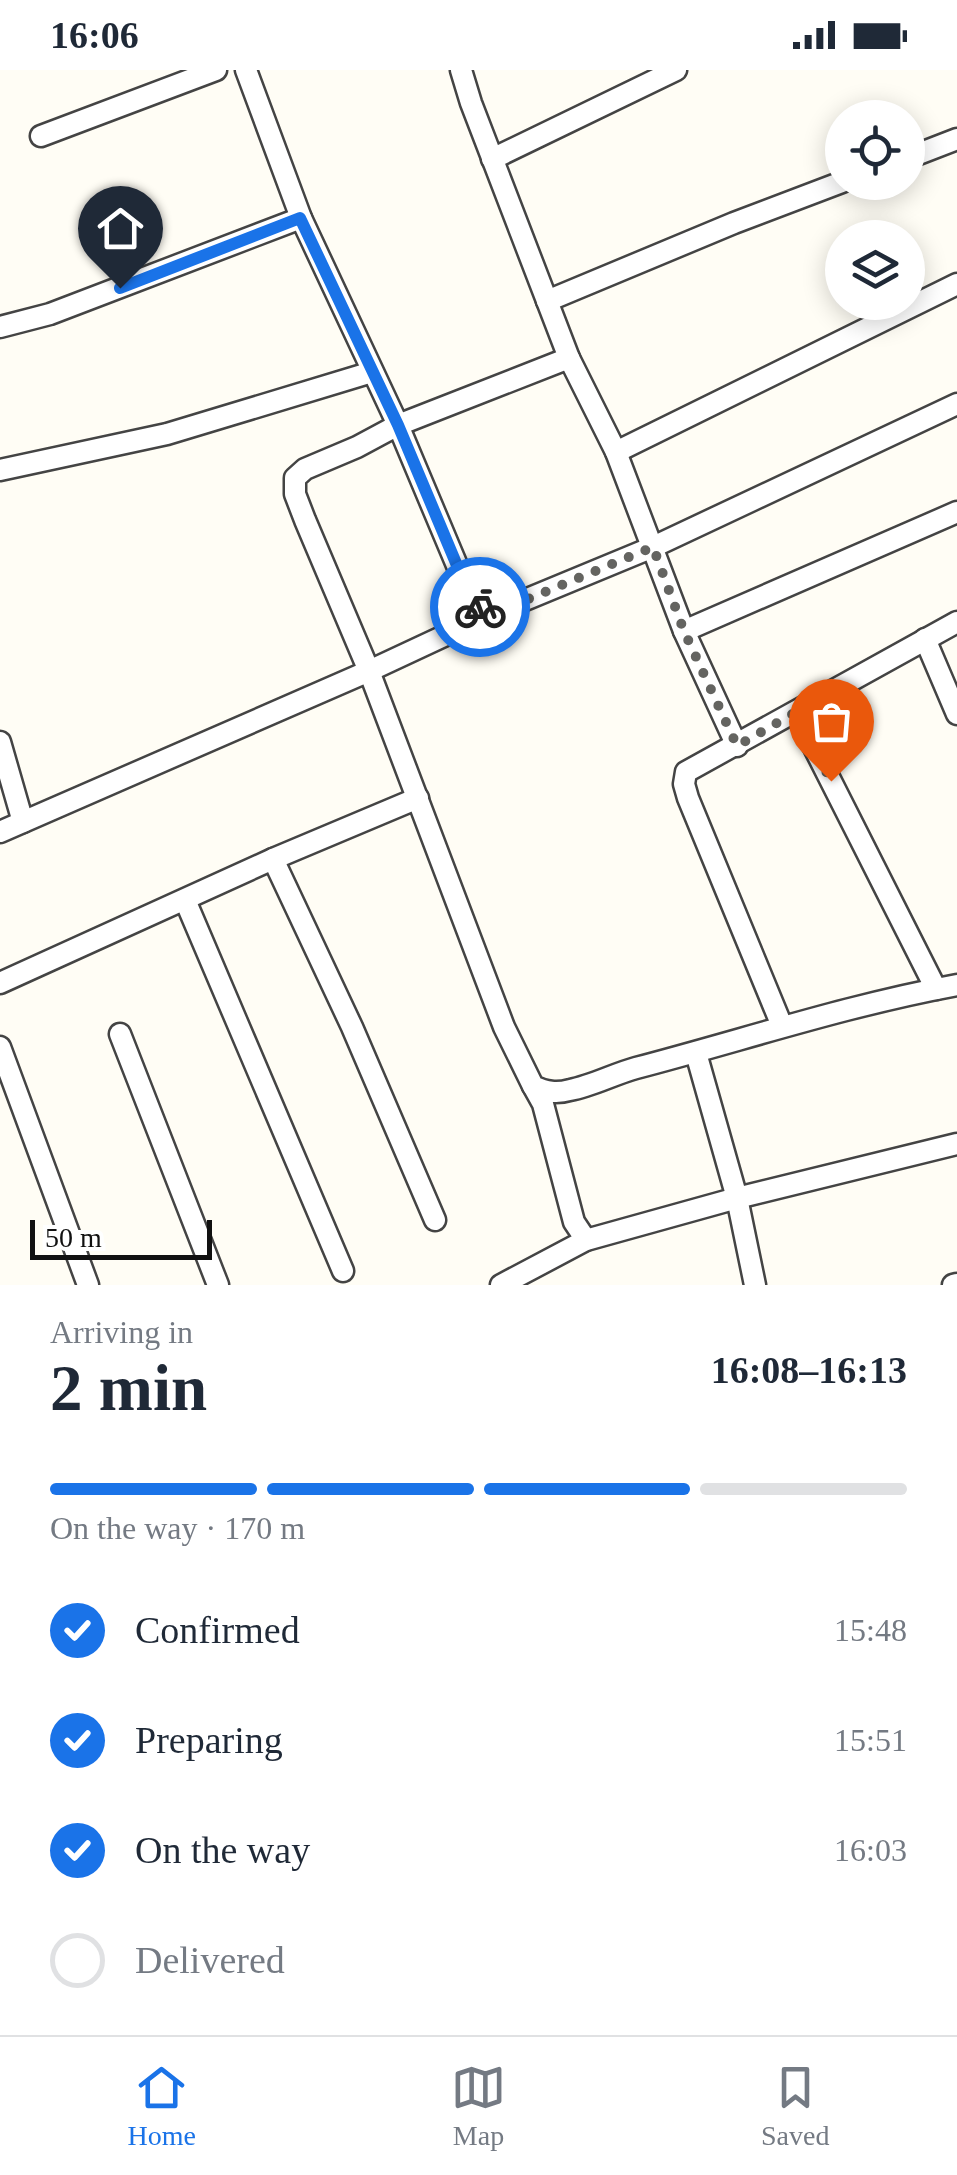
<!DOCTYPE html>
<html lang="en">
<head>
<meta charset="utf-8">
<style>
	:root { --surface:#fff; --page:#f6f6f7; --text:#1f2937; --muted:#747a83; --line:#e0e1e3; --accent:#1a73e8 }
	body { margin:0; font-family:Georgia,serif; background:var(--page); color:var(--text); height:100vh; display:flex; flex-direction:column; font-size:38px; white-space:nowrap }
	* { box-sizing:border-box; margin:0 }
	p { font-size:32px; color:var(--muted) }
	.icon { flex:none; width:55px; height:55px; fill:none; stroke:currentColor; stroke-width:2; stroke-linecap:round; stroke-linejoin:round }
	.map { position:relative; height:1215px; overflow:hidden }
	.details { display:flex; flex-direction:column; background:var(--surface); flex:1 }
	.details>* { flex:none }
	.buttons { position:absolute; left:825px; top:30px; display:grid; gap:20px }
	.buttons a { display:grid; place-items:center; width:100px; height:100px; border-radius:50%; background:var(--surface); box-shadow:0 5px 25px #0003; font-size:50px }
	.scale { position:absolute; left:30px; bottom:25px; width:182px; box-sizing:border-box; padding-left:10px; border:5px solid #111; border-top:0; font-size:28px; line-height:35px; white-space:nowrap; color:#111; -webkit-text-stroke:8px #fff; paint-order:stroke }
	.pin { position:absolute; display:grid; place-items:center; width:85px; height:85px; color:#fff; margin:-102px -42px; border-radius:50% 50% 50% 0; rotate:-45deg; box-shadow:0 0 10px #0007 }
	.pin .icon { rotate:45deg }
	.courier { position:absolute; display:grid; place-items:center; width:100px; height:100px; margin:-50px; border:8px solid #1a73e8; border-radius:50%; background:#fff; color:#222; box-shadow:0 2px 12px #0007 }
	.overview em { font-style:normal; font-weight:700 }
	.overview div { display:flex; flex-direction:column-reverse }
	.overview { display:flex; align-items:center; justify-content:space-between; height:170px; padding:0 50px }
	h1 { font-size:65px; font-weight:700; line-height:75px }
	.bar { display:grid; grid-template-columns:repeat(4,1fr); gap:15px 10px; align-content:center; height:120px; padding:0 50px }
	.bar i { height:12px; border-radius:8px; background:var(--line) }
	.bar .active { background:var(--accent) }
	.bar p { grid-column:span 4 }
	ol { padding:0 50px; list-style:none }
	li { display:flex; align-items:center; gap:30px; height:110px }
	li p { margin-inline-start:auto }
	li .icon { padding:10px; border-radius:50%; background:var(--accent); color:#fff; stroke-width:4 }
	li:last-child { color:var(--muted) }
	li i { width:55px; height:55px; border:5px solid var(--line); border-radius:50% }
	.status { display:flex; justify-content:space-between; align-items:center; height:70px; padding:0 50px; background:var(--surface); direction:ltr }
	.status svg { height:28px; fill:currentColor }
	.dock { display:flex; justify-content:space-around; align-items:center; height:140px; border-top:2px solid var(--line); background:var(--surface); font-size:28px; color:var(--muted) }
	.dock a { display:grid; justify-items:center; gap:5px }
	.dock .active { color:var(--accent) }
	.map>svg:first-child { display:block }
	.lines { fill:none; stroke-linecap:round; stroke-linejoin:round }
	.minor-casing { stroke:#444; stroke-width:25 }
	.minor { stroke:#fff; stroke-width:20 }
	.done { stroke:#646461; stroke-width:10; stroke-dasharray:0 18 }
	.route { stroke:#1a73e8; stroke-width:12 }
</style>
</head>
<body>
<div class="status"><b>16:06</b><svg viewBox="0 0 49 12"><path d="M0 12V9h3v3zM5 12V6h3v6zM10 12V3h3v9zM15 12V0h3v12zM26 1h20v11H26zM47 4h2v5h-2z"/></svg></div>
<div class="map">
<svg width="957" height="1215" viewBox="0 0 957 1215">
	<rect width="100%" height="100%" fill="#fffdf5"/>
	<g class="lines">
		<g class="minor-casing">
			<g id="minor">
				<polyline points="246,0 301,148 398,355 469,524 476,535 491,544"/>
				<polyline points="461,0 471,33 569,288 616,382 684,561 737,676"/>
				<polyline points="41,66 216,0"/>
				<polyline points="908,88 957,69"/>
				<polyline points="492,89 676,0"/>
				<polyline points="547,231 734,153 842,112"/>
				<polyline points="0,257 50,244 301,148"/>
				<path d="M 569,288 L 398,355 L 357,377 L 305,399 L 295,408 L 295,424 L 305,450 L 369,601 L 504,957 L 533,1016 C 546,1022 556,1024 570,1020 C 592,1016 614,1004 636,998 C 743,970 848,935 957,915"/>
				<polyline points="616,382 957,214"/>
				<polyline points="0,400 167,364 372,302"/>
				<polyline points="684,561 957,442"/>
				<polyline points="925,569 957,644"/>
				<polyline points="796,642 936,919"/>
				<polyline points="0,672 23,752"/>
				<polyline points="0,762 369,601 491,544 653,477 957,334"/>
				<polyline points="273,789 352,957 435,1150"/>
				<polyline points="185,830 343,1201"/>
				<polyline points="0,913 273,789 418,728"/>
				<polyline points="782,956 688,728 684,714 686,702 957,552"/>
				<polyline points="120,964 218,1215"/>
				<polyline points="0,977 88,1215"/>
				<polyline points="696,983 737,1128 755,1215"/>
				<polyline points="533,1016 543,1034 574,1152 586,1170"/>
				<polyline points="501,1215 586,1170 737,1128 957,1074"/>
				<polyline points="953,1215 957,1214"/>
			</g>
		</g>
		<use href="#minor" class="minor"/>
	</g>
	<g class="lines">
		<polyline class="done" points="480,537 492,544 653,477 684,561 737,676 796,642 831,711"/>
		<polyline class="route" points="120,218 300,148 398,355 469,524 480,537"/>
	</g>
</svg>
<div class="buttons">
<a><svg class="icon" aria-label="locate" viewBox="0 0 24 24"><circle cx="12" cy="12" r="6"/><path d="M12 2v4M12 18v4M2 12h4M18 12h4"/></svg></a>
<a><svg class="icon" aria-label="layers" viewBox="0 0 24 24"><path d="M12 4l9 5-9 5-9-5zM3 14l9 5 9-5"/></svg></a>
</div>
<div class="scale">50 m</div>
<div class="pin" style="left:831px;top:711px;background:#ea580c"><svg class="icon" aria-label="bag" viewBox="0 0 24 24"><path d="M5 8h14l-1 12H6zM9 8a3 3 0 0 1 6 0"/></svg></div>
<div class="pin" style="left:120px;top:218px;background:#1f2937"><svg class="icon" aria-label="home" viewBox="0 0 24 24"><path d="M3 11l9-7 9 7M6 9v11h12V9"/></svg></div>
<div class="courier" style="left:480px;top:537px"><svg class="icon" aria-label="bike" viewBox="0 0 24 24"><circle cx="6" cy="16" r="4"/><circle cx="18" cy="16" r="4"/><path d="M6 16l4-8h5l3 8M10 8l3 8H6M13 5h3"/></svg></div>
</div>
<section class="details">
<div class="overview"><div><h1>2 min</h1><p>Arriving in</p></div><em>16:08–16:13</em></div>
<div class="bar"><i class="active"></i><i class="active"></i><i class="active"></i><i></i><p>On the way · 170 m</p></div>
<ol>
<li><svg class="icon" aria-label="check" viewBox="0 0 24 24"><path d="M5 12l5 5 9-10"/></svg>Confirmed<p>15:48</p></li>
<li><svg class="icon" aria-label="check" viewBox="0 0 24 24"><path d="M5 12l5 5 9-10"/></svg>Preparing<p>15:51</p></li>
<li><svg class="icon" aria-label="check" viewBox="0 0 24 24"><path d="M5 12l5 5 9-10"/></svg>On the way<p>16:03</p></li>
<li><i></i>Delivered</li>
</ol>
</section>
<nav class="dock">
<a class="active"><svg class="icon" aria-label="home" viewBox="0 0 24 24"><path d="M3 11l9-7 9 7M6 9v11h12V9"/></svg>Home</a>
<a><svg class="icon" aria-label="map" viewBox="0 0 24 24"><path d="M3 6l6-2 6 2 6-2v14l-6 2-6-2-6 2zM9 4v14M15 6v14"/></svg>Map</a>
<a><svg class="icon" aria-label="saved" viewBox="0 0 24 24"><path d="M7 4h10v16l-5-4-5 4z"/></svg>Saved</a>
</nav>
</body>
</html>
